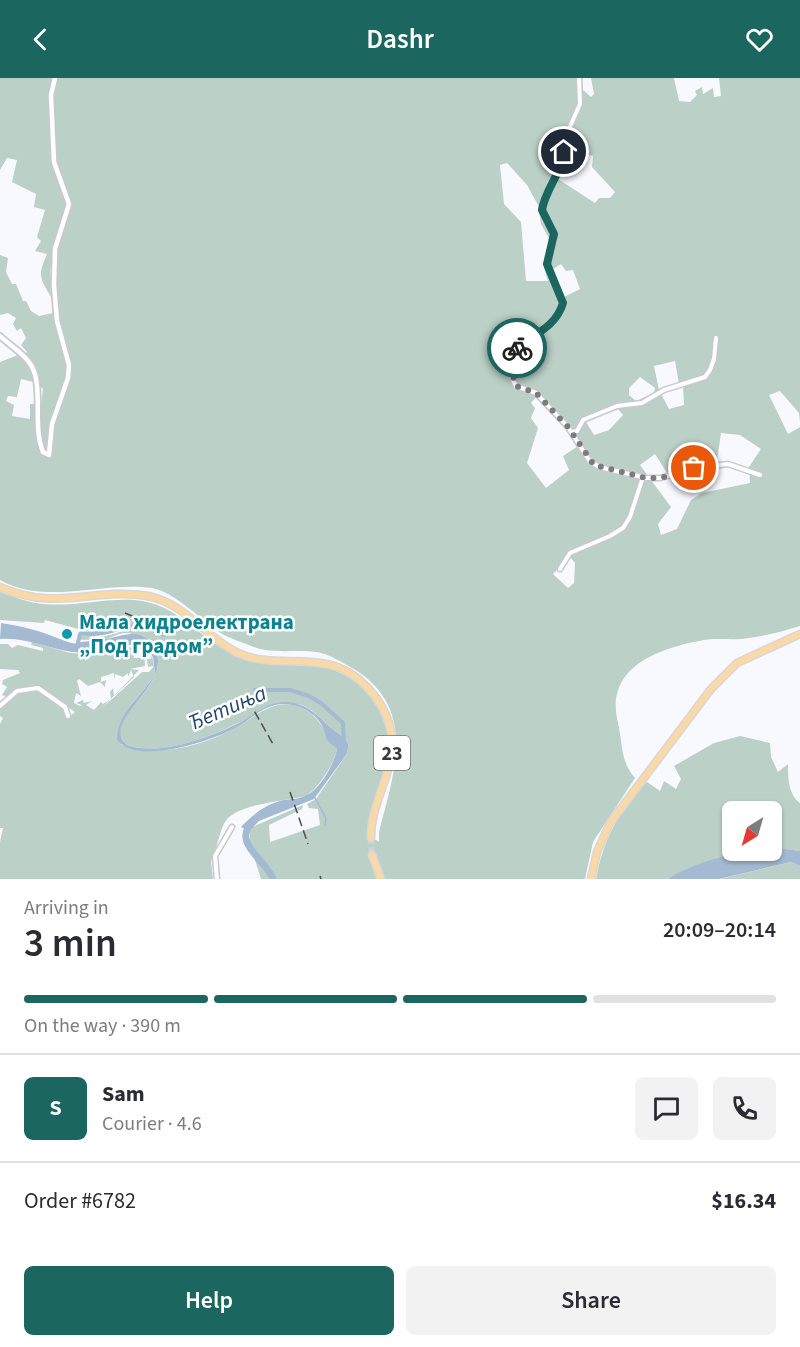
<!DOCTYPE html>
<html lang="en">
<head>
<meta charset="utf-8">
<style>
	:root { --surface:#fff; --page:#f2f2f3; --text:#2b2b33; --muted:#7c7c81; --line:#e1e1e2; --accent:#1b665f }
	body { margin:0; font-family:"Source Sans 3",sans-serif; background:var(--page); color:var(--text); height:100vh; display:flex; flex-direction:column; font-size:22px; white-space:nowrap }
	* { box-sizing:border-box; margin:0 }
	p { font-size:20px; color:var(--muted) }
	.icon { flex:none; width:33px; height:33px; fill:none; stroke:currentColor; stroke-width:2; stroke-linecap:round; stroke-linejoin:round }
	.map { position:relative; height:801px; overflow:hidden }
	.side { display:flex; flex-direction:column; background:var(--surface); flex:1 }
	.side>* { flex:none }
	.needle { width:39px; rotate:217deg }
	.buttons { position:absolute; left:722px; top:723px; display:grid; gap:12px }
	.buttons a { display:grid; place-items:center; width:60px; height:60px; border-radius:9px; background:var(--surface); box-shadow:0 2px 4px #0004; font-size:30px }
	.pin { position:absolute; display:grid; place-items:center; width:51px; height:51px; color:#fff; margin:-26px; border:3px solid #fff; border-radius:50%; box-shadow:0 2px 6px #0007 }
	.courier { position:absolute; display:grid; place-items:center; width:60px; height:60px; margin:-30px; border:4px solid #1b665f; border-radius:50%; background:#fff; color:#222; box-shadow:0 2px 8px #0007 }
	.overview em { font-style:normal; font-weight:600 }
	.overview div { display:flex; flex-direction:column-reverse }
	.overview { display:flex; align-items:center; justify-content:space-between; height:102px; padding:0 24px }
	h1 { font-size:39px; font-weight:600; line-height:45px }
	.bar { display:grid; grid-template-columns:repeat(4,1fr); gap:9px 6px; align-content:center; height:72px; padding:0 24px }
	.bar i { height:8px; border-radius:4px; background:var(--line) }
	.bar .active { background:var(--accent) }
	.bar p { grid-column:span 4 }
	.line { display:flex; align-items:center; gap:15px; padding:0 24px; border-top:2px solid var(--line) }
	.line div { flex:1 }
	.round { display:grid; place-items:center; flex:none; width:63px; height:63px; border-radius:9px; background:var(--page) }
	.action { display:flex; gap:12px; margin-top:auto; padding:12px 24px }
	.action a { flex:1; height:69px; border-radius:9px; background:var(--accent); color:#fff; font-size:24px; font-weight:600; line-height:69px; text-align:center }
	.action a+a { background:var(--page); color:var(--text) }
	header { display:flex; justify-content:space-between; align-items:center; height:78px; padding:0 24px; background:var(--accent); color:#fff; font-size:27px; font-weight:600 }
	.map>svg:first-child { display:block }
	.green { fill:#bbd0c6; fill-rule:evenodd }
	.water { fill:#a3bad2 }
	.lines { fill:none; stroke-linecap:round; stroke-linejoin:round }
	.stream { stroke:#a3bad2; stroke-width:1.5 }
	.canal { stroke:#a3bad2; stroke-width:4 }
	.river { stroke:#a3bad2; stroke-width:7 }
	.primary-tunnel { stroke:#d1d2d7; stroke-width:6; stroke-dasharray:6 3; stroke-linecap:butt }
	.minor-casing { stroke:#c8c9ce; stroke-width:7 }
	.tertiary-casing { stroke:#c8c9ce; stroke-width:8 }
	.primary-casing { stroke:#d7d7d8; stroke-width:9 }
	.minor { stroke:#fff; stroke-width:4 }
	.tertiary { stroke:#fff; stroke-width:4.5 }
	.primary { stroke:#fad9a7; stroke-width:6 }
	.rail { stroke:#4d4e50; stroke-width:1.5; stroke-dasharray:9 4.5; stroke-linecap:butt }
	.done { stroke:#7b7c7f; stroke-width:6; stroke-dasharray:0 10.8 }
	.route { stroke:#1b665f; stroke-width:8 }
	.culture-dot { fill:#0f9aa8; stroke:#fff; stroke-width:2 }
	.labels { text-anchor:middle; stroke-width:5; stroke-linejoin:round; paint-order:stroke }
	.shield { fill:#fff; stroke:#737475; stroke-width:1.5 }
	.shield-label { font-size:20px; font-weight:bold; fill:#37383a }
	.culture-label { font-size:21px; font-weight:bold; fill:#0d838f; stroke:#fff; text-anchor:start }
	.water-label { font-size:22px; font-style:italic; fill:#26486c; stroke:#fff }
</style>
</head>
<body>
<header><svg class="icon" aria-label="back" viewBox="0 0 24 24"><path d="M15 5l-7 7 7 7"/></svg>Dashr<svg class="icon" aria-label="heart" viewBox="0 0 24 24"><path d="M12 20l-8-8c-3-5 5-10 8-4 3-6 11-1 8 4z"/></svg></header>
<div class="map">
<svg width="800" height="801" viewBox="0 0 800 801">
	<rect width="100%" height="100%" fill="#f8f9fe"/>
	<g class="green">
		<path d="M 0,0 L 582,0 L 583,12 L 591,19 L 594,16 L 591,0 L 674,0 L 679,23 L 690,24 L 697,17 L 695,13 L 702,9 L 703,16 L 713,10 L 714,19 L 721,18 L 719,0 L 800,0 L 800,344 L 799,335 L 780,313 L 769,317 L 788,356 L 800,349 L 800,548 C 781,554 761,559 741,561 C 729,562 716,560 704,562 C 659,570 604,589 618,645 C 623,666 620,683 635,700 L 593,764 L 585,801 L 261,801 L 250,766 L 250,750 L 303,727 L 302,731 L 269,747 L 270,764 L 320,747 L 318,731 L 309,730 L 307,726 L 316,721 L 346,677 C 352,662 345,661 335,653 C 323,644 313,629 298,626 C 269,620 258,637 234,647 C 204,661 161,678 127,667 C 96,642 183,603 151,566 C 146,561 134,555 126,555 C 118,555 111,560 104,562 C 96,563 88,561 81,562 L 81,556 C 87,557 94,559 100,559 C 128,555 133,541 163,558 L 165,556 L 152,549 L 137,545 L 97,556 L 45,542 L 44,545 L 0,542 L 0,514 C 14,519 29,525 44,526 C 74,529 104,520 134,522 C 179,525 202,564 240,580 C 259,588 283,585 303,586 C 337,587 372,607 384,641 C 398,681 370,718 367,756 L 379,764 L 379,754 C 393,698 418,633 357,593 C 345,586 330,576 316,574 C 293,571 271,577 249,567 C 241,564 232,561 224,557 C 204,545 174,513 152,510 C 102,503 46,528 0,502 L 0,284 L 18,277 L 30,286 L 25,276 L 27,274 L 21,267 L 26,260 L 21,250 L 17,253 L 13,246 L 16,240 L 8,235 L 0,237 L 0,177 L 8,180 L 6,194 L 12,206 L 16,206 L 23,223 L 26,223 L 31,233 L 39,238 L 53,235 L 67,286 L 53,189 L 50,190 L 51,219 C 39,199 38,197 47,176 L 35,173 L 41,163 L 37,159 L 45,132 L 34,129 L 36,116 L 12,104 L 17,82 L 7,80 L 0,92 ZM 568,68 L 569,74 L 573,71 L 583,79 L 586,76 L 593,78 L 592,89 L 615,114 L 610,120 L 599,120 L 595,125 L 558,101 L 557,96 L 567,87 L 562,80 L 563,70 ZM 507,85 L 527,107 L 538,127 L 541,146 L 551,164 L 544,190 L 548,203 L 526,203 L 521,144 L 504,126 L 500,87 ZM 561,186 L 566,193 L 573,192 L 580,211 L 564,219 L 550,193 ZM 675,283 L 679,306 L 683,307 L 684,327 L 669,331 L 659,312 L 654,288 ZM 640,299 L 655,310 L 654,315 L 636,323 L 629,317 L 629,310 ZM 21,301 L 37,305 L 43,311 L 39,343 L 35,342 L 36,326 L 30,326 L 30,341 L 12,338 L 14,327 L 6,323 L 8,318 L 17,319 ZM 537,318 L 567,349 L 578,368 L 563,378 L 569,392 L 546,410 L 527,385 L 538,350 L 531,340 L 535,330 L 531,325 ZM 617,330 L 623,337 L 609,352 L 594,357 L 586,344 ZM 721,355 L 740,357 L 761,371 L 749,389 L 750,405 L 702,415 L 691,422 L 677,451 L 661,457 L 658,446 L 671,429 L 640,387 L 655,376 L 671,401 L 717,383 ZM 570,479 L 575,485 L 574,505 L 568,510 L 553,496 Z"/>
		<path d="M 32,564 L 70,575 L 88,576 L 133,569 L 137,572 L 133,580 L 142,580 L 140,576 L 144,573 L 145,588 L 130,591 L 139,592 L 102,630 L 142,594 L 149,594 L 154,588 L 148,589 L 147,581 L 151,581 L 152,577 L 155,596 C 136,625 119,629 121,667 C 156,680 203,668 235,650 C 257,638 275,618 302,630 C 319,637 326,657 337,671 C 333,688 320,708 306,718 C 287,723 237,725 225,744 C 220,752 218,766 214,775 L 216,780 L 211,782 L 213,801 L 0,801 L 0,764 L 3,750 L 0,750 L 0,646 L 3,640 L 0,638 L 0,630 L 18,613 L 38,611 L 65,630 L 70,638 L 75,634 L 39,609 L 19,611 L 7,619 L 2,617 L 7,609 L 2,606 L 3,602 L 20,595 L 18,592 L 0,591 L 0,566 L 8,566 L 12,570 L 18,567 L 43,573 L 43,570 L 31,567 ZM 131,592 L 134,599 L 114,618 L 113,610 L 110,614 L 111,621 L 103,626 L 101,624 L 94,632 L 86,627 L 92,623 L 84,625 L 83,622 L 76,625 L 82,627 L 80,628 L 74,625 L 76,615 L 81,618 L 77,603 L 79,601 L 88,608 L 100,604 L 105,609 L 106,602 L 101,604 L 101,599 L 114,595 L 114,603 L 115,596 L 123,599 L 128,595 L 128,599 Z"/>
		<path d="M 740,658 L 770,665 L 771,679 L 778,694 L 788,686 C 788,699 788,716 800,725 L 800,773 L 771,769 L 771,734 L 732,734 L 732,772 L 748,773 L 693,789 L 668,801 L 596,801 C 603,763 619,731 647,704 L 660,713 L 664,703 L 676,711 L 681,701 L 674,688 L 714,665 Z"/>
		<polygon points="791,784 800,788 800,801 720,801"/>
	</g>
	<g class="water">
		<path d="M 1,545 C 21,548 38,552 57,560 C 64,562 73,567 77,565 C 86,563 93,563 103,562 C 124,558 141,547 155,572 C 174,606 98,644 127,667 C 160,678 204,661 235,647 C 256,637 271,618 298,626 C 313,630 322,643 335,653 C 345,661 352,662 346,677 L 314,721 L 259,743 L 249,753 L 241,749 C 253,736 266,726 284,722 C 291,721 300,721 307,717 C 321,710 334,686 337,671 L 326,661 C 324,637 297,622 275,627 C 259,631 249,643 235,650 C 212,663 136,688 117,662 C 117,634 142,618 155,596 L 153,579 L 144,568 C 125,563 108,575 89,575 C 58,576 31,559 0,561 Z"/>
		<path d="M 771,769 L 800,773 L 800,788 L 791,784 L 719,801 L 668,801 C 693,784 741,772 771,772 Z"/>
	</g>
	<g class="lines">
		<polyline class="stream" points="315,720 326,740 325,747"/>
		<g class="canal">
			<path d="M 81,555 C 118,561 127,535 164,557"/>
			<polyline points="77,569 80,556"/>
			<polyline points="255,612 290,612 309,618 321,625 343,645 344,663"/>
		</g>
		<path class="river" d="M 251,746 C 233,766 267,783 273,801"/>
		<polyline class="primary-tunnel" points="371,760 372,777"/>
		<g class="minor-casing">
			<g id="minor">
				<path d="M 579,0 L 580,26 L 565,60 L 563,80 L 551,103 L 542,132 L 554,156 L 547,186 L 563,225 C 553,264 490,263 516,308 L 536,315 L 568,349 L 589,382 L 599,389 L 646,400 L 661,400 L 694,390 L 728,386 L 760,397"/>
				<polyline points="572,354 577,353 583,342 590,339 617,328 642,325 664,312 705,299 710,292 714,281 716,260"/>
				<polyline points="560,491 570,475 610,458 623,450 630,439 643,399"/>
				<polyline points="0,628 17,613 38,610 65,629 68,638"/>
				<polyline points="217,801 215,778 232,749"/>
			</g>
		</g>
		<g class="tertiary-casing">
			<path id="tertiary" d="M 0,258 C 9,267 24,275 31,287 C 44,308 32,348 43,374 L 49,377 L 52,346 L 68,300 L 69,287 L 57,243 L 54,207 L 55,171 L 69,126 L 54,84 L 51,17 L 55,0"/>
		</g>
		<g class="primary-casing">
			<g id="primary">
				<path d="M 0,509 C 56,534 95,509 148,518 C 184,525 205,558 236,574 C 278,595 326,567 365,607 C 377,619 386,633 390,649 C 400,690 370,721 371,760"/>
				<polyline points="372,777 381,801"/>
				<polyline points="591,801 597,774 610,745 711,611 737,585 800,556"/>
			</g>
		</g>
		<use href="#minor" class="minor"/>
		<use href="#tertiary" class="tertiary"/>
		<use href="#primary" class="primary"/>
		<g class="rail">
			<polyline points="125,535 173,555"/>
			<polyline points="248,622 273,666"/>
			<polyline points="290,714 308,766"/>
			<polyline points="320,798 321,801"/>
		</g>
	</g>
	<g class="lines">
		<polyline class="done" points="517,270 509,285 516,308 536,315 568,349 594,387 646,400 661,400 694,390"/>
		<path class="route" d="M 517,270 C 534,256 556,249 563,225 L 547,186 L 554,156 L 542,132 C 545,112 563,92 564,74"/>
	</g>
	<circle class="culture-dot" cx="67" cy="556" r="6"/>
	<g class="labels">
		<rect class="shield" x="374" y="658" width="36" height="34" rx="4.5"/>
		<g class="shield-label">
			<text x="392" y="682">23</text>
		</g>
		<g class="culture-label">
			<text x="79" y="551">Мала хидроелектрана<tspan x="79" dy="24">„Под градом”</tspan></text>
		</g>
		<g class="water-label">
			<text transform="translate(227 629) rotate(-23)" y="8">Ђетиња</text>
		</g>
	</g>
</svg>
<div class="buttons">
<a><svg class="needle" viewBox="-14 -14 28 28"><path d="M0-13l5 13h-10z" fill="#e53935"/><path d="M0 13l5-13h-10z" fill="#7c7c81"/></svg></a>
</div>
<div class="pin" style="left:694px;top:390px;background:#ea580c"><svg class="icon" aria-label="bag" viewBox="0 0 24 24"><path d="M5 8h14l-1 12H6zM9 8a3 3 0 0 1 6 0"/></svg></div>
<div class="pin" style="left:564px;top:74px;background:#1f2937"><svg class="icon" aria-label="home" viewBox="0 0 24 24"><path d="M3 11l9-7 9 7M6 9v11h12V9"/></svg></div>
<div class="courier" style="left:517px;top:270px"><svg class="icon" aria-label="bike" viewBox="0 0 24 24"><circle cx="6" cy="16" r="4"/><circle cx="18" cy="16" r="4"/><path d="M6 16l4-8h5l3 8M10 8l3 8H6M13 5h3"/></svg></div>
</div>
<section class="side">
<div class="overview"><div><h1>3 min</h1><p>Arriving in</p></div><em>20:09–20:14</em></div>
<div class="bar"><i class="active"></i><i class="active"></i><i class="active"></i><i></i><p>On the way · 390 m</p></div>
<div class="line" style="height:108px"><b class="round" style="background:var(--accent);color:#fff">S</b><div><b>Sam</b><p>Courier · 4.6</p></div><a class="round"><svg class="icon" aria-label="chat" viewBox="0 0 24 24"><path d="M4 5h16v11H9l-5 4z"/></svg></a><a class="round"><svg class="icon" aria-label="phone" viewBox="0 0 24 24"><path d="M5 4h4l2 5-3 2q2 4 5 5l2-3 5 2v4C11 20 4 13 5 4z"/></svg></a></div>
<div class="line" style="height:78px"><div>Order #6782</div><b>$16.34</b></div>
<div class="action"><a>Help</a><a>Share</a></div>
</section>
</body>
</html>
